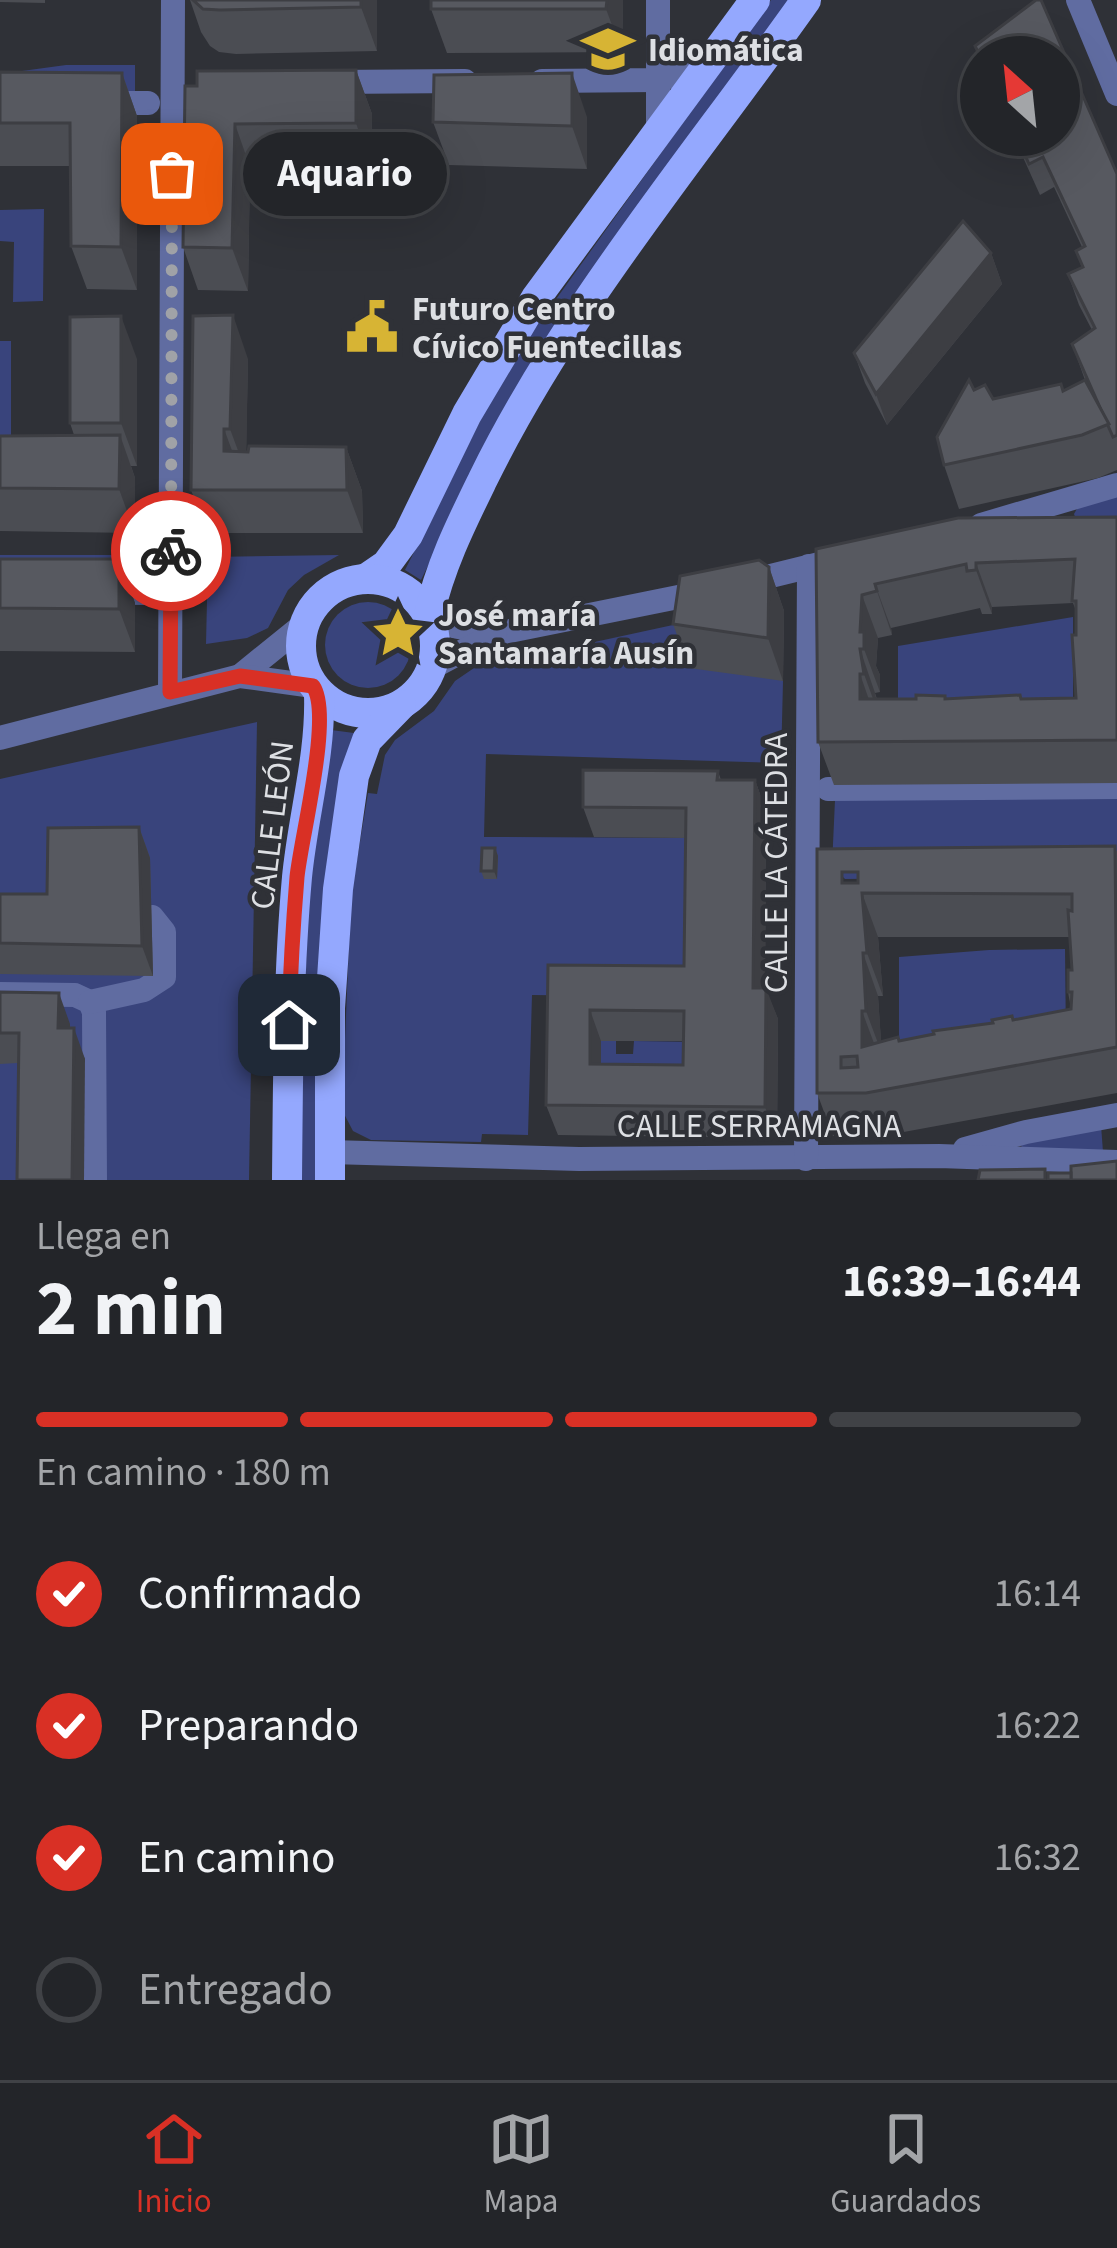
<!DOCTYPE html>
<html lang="es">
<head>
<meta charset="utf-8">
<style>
	:root { --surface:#232529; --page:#2b2d31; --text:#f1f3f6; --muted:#a3a5a8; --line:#404246; --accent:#d93025 }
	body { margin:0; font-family:"Source Sans 3",sans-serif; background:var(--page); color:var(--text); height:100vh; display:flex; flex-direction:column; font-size:45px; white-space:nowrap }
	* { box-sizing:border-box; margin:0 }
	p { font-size:39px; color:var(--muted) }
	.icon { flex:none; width:66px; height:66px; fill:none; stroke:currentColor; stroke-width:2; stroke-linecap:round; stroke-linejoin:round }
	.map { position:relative; height:1180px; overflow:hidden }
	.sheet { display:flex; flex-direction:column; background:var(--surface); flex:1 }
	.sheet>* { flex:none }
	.needle { width:78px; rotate:333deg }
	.tools { position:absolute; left:960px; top:36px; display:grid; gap:24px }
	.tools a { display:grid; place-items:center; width:120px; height:120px; border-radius:50%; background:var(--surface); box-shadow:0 12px 48px #0002,0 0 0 3px var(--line); font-size:60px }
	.pin { position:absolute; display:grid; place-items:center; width:102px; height:102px; color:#fff; margin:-51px; border-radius:24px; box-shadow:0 6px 18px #0006 }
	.courier { position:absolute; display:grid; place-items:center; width:120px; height:120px; margin:-60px; border:9px solid #d93025; border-radius:50%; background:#fff; color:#222; box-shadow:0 3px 15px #0007 }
	.bubble { position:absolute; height:84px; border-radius:42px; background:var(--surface); box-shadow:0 12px 48px #0002,0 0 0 3px var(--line); font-size:39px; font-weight:700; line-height:84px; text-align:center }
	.overview em { font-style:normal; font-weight:700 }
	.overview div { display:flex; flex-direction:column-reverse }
	.overview { display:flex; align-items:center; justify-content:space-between; height:204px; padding:0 36px }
	h1 { font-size:78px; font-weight:700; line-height:90px }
	.bar { display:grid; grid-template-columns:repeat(4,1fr); gap:18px 12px; align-content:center; height:144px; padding:0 36px }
	.bar i { height:15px; border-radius:9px; background:var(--line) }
	.bar .on { background:var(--accent) }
	.bar p { grid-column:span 4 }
	ol { padding:0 36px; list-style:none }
	li { display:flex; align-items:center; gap:36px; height:132px }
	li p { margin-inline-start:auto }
	li .icon { padding:12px; border-radius:50%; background:var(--accent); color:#fff; stroke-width:4 }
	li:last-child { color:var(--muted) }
	li i { width:66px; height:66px; border:6px solid var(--line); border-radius:50% }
	.menu { display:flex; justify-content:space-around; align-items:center; height:168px; border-top:3px solid var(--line); background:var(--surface); font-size:33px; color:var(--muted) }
	.menu a { display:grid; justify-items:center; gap:6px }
	.menu .on { color:var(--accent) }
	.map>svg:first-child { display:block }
	.green { fill:#39447c }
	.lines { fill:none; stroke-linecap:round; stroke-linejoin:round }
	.minor { stroke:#606ca1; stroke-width:24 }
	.major { stroke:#94a8fe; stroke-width:30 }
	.wall { fill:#4b4d53; fill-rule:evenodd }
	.shaded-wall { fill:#3d3e43 }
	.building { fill:#575960; stroke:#3d3e43; stroke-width:3; fill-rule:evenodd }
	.done { stroke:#a0a2a7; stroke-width:12; stroke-dasharray:0 21.6 }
	.route { stroke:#d93025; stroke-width:15 }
	.labels { text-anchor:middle; stroke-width:9; stroke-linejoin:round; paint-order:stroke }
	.poi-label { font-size:33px; font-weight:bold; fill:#dddfe3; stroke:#2f3137; text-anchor:start }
	.street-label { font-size:33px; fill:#dddfe3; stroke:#2f3137 }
</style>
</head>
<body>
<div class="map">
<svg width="1117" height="1180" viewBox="0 0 1117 1180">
	<rect width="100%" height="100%" fill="#2f3137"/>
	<g class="green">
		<polygon points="771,0 792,0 483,454 421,580 405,570 489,403 531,334"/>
		<polygon points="66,65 135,65 135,93 0,74"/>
		<polygon points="44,209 43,301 13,302 14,242 0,241 0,210"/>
		<rect x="0" y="341" width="11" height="94"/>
		<polygon points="1117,494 1117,522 1077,522 1074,514 1078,507"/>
		<polygon points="0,555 135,555 135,582 0,581"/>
		<polygon points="339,555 304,575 288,590 268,628 247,638 206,644 208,557"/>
		<circle cx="368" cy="645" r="43"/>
		<polygon points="1073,617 1073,718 898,716 898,646"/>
		<polygon points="696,620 783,681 781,763 486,754 484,837 697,838 696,997 532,995 528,1135 482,1134 481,1142 371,1140 353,1131 342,1110 351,897 368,793 377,794 385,755 395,740 434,711 455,681 474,668"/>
		<polygon points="257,722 249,1180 0,1180 0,779"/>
		<polygon points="331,730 354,733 316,1180 300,1180 308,896"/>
		<polygon points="1117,792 1117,876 845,879 832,866 835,800"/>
		<polygon points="1065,949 1066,1042 899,1069 899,957 989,950"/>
		<polygon points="601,1041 616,1041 616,1054 633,1054 634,1041 695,1042 695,1095 601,1094"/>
		<polygon points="1101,1125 1103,1152 1022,1149 1021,1144"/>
	</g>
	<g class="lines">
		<g class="minor">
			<polyline points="1078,0 1117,94"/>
			<polyline points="542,81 658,80 707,66"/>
			<polyline points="332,82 465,81"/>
			<polyline points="102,103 148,103"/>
			<polyline points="658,132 658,0"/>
			<polyline points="981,525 1117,485"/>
			<polyline points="742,583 848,557"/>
			<polyline points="98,592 144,593"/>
			<polyline points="432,622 495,634 708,591"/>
			<polyline points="433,667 495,634"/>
			<polyline points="240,676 303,625"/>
			<polyline points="170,692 173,0"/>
			<polyline points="0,738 240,676 313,686"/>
			<polyline points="828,789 1117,787"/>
			<polyline points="0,994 75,995 90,1002 94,1012 95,1180"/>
			<polyline points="90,1002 144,990 164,977 164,932 152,917"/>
			<polyline points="965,1149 1026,1132 1117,1115"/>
			<polyline points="330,1152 579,1159 939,1156 1117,1162"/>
			<polyline points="806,1159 809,566"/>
		</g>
		<g class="major">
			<polyline points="367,578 386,565 408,535 467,414 536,298 755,0"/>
			<circle cx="368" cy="646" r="67"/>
			<path d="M 429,615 C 440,566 461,524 483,479 C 568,306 695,157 806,0"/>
			<path d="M 287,1180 C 288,1079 288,978 297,877 C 303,815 321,756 319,694"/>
			<polyline points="330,1180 330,1008 338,889 354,776 367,740 401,705"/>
		</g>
	</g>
	<g class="wall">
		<polygon points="0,0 45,0 45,3 0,2"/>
		<polygon points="190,0 377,0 377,51 236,54 219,52 210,46 201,32"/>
		<polygon points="623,0 622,52 447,53 431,9"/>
		<polygon points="975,46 1117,174 1117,470 1098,478 959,509 944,465 974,390 993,399 1063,391 1085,380 1072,344 1092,330 1079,305 1068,274 1082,268 1076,251 1082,247 1054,187 1040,195 1013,135 1059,135 981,57 981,62"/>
		<polygon points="356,70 372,114 371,167 250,167 248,291 198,290 183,247 197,86"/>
		<polygon points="0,72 122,73 137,116 137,290 87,289 71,246 71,166 0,166"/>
		<polygon points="587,117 587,169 449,165 433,122"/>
		<polygon points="991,253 1002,284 887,425 865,383 854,353"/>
		<polygon points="137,359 137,466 131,466 135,478 135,533 0,531 0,436 74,435 70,423"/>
		<polygon points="248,359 246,452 346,447 362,491 363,533 207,533 191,490"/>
		<path d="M 1117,517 L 1117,783 L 834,785 L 818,742 L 816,549 ZM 1073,603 L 1076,611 L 1076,698 L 877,699 L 875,693 L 880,692 L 880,675 L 876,666 L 878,638 L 892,635 L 891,628 L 980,608 L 982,614 L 992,614 L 992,607 Z"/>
		<polygon points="0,559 119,559 135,603 135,652 0,651"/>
		<polygon points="769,567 784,611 783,681 689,668 673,624"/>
		<path d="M 718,771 L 721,780 L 755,780 L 766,811 L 765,988 L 778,1019 L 777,1138 L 558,1135 L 546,1105 L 548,965 L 684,966 L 685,838 L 594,837 L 583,807 ZM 601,1041 L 684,1041 L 683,1065 L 601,1064 Z"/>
		<polygon points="139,827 150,858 153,976 0,974 0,894 47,894"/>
		<polygon points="495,848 498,856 497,879 484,879 481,871"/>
		<path d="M 817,849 L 1117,851 L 1117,1093 L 882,1136 L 833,1136 L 817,1093 ZM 842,872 L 858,872 L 858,883 L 842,883 ZM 878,937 L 1069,937 L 1072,970 L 1068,992 L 1071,1009 L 899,1041 L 881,1042 L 878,996 L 883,996 Z"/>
		<polygon points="0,992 70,1024 70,1028 85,1059 0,1064"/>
	</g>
	<g class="shaded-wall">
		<polygon points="361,0 377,0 377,51 361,7"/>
		<polygon points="607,0 623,0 622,52 606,9"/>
		<polygon points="356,70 372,114 371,167 356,123"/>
		<polygon points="122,73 137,116 137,290 121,247"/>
		<polygon points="572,73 587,117 587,169 572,126"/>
		<polygon points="235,124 250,167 248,291 232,248"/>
		<polygon points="991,253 1002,284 887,425 876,394"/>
		<polygon points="233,315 248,359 246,472 230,429"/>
		<polygon points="121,316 137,359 137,466 121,423"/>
		<polygon points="224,429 240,472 224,451"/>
		<polygon points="120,435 135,478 135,533 119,489"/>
		<polygon points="346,447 362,491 363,533 347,490"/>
		<polygon points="119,559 135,603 135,652 119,609"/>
		<polygon points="976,563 992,607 992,614 976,570"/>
		<polygon points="769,567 784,611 783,681 768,638"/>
		<polygon points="875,584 891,628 892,635 877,591"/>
		<polygon points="862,595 878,638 876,666 880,675 880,692 864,649 860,632"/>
		<polygon points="860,649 875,693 880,718 864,674"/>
		<polygon points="860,674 875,717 876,743 860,699"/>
		<polygon points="755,780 766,811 765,1018 753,988"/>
		<polygon points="139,827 150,858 153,976 142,946"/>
		<polygon points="495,848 498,856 497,879 494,871"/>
		<polygon points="862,893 878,937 883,996 867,953"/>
		<polygon points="863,953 878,996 882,1054 866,1011"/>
		<polygon points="766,988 778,1019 777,1138 765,1107"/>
		<polygon points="59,993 70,1024 69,1058 58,1028"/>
		<polygon points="590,1010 601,1041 601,1094 590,1064"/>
		<polygon points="862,1011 878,1054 862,1047"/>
		<polygon points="74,1028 85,1059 84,1180 72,1180"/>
	</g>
	<g class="building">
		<polygon points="193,0 361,0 361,7 220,10 203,9"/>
		<polygon points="431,0 607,0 606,9 431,9"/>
		<polygon points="1036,0 1041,0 1117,174 1117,435 1113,437 1072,344 1095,328 1068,274 1083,267 1076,251 1085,246 1043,157 1029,164 1016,135 1059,135 1059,57 981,58 975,46"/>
		<polygon points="356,70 356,123 235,124 232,248 183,247 185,86 197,86 197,71"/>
		<polygon points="0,72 122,73 121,247 71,246 70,123 0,123"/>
		<polygon points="572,73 572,126 433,122 434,75"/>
		<polygon points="963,221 991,253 876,394 854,353"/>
		<polygon points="233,315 230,429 224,429 224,451 248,452 249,446 346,447 347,490 191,490 193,316"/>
		<polygon points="121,316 121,423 70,423 70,317"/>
		<polygon points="969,380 974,390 985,385 993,399 1061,384 1063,391 1085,380 1109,424 1082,435 944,465 937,437"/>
		<polygon points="120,435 119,489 0,488 0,436"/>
		<path d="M 1117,517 L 1117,740 L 818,742 L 816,549 L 958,518 ZM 1075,559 L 1072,601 L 1076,601 L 1076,635 L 1072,635 L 1076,698 L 1021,699 L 1020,695 L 945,699 L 945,696 L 916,695 L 916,699 L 860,699 L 860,674 L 864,674 L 860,649 L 864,649 L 864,632 L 860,632 L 862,595 L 877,591 L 875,584 L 966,564 L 967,571 L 976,570 L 976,563 Z"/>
		<polygon points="0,559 119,559 119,609 0,608"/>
		<polygon points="759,560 769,567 768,638 673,624 680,576"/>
		<path d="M 583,770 L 718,771 L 717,780 L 755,780 L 753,988 L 766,988 L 765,1107 L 546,1105 L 548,965 L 684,966 L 686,808 L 583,807 ZM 590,1010 L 684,1011 L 683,1065 L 590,1064 Z"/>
		<polygon points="139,827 142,946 0,943 0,894 47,894 48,828"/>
		<path d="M 1115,846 L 1117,1047 L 866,1093 L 817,1093 L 817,849 ZM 842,872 L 858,872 L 858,883 L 842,883 ZM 862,893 L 1072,894 L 1072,911 L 1068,910 L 1072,970 L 1068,970 L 1068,992 L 1072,992 L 1071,1009 L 1013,1020 L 1012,1016 L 992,1020 L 993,1023 L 933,1031 L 934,1034 L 899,1041 L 898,1037 L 862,1047 L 862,1011 L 866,1011 L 863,953 L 867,953 ZM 857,1056 L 858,1067 L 841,1068 L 841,1057 Z"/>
		<polygon points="482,848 495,848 494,871 481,871"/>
		<polygon points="0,992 59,993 58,1028 74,1028 72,1180 17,1180 19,1033 0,1033"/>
		<polygon points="1117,1161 1117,1180 1071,1180 1071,1166"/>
		<polygon points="1045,1169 1045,1180 978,1180 980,1170"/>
		<rect x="1048" y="1173" width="23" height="7"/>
	</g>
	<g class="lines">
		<polyline class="done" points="171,551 172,174"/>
		<path class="route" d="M 171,551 L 170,692 L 240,676 L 313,686 C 333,715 301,837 297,877 C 293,926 290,976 289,1025"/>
	</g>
	<defs>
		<g id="school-bare" transform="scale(4.14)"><path d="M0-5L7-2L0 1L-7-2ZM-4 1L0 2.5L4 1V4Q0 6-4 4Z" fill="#d7b434" stroke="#2f3137" stroke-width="2.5" paint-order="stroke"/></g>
		<g id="civic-bare" transform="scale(4.14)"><path d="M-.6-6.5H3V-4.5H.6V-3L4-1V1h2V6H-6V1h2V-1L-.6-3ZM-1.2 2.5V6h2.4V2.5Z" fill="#d7b434" stroke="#2f3137" stroke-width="2.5" paint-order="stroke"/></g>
		<g id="sight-bare" transform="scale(4.14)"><path d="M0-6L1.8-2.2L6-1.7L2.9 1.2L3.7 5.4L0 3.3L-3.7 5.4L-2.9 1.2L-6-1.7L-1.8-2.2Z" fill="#d7b434" stroke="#2f3137" stroke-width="2.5" paint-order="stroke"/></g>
	</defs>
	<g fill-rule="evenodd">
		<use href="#school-bare" x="608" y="49"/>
		<use href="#civic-bare" x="372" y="327"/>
		<use href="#sight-bare" x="398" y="633"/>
	</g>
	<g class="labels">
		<g class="poi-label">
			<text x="648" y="61">Idiomática</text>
			<text x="412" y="320">Futuro Centro<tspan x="412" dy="38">Cívico Fuentecillas</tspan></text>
			<text x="438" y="626">José maría<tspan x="438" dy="38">Santamaría Ausín</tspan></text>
		</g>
		<g class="street-label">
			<text transform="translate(271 825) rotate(-83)" y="12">CALLE LEÓN</text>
			<text transform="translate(775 863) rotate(-90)" y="12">CALLE LA CÁTEDRA</text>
			<text x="759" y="1137">CALLE SERRAMAGNA</text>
		</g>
	</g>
</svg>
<div class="tools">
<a><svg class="needle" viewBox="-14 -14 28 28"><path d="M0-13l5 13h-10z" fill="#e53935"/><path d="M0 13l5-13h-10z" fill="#a3a5a8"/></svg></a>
</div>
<div class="pin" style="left:172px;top:174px;background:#ea580c"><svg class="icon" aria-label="bag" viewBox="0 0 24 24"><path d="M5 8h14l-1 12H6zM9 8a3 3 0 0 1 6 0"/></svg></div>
<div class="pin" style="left:289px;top:1025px;background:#1f2937"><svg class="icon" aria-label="home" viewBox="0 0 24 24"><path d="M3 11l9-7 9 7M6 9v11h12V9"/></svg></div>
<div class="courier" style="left:171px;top:551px"><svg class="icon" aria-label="bike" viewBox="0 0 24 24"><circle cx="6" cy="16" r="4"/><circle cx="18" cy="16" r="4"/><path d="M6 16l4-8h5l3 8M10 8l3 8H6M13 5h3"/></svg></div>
<div class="bubble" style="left:243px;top:132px;width:204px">Aquario</div>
</div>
<section class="sheet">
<div class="overview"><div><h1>2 min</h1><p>Llega en</p></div><em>16:39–16:44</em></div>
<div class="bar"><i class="on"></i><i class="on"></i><i class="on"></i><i></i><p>En camino · 180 m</p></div>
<ol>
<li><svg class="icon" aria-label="check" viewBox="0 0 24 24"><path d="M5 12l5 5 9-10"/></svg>Confirmado<p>16:14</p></li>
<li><svg class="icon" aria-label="check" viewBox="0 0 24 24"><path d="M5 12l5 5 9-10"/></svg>Preparando<p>16:22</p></li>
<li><svg class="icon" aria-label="check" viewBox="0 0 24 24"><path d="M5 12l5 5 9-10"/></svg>En camino<p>16:32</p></li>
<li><i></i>Entregado</li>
</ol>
</section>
<nav class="menu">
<a class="on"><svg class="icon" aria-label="home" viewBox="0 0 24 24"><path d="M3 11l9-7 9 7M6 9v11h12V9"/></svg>Inicio</a>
<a><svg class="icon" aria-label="map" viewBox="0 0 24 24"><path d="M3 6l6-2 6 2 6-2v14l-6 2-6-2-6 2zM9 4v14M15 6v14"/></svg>Mapa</a>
<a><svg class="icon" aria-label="saved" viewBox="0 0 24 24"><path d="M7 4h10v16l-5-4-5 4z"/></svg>Guardados</a>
</nav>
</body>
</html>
